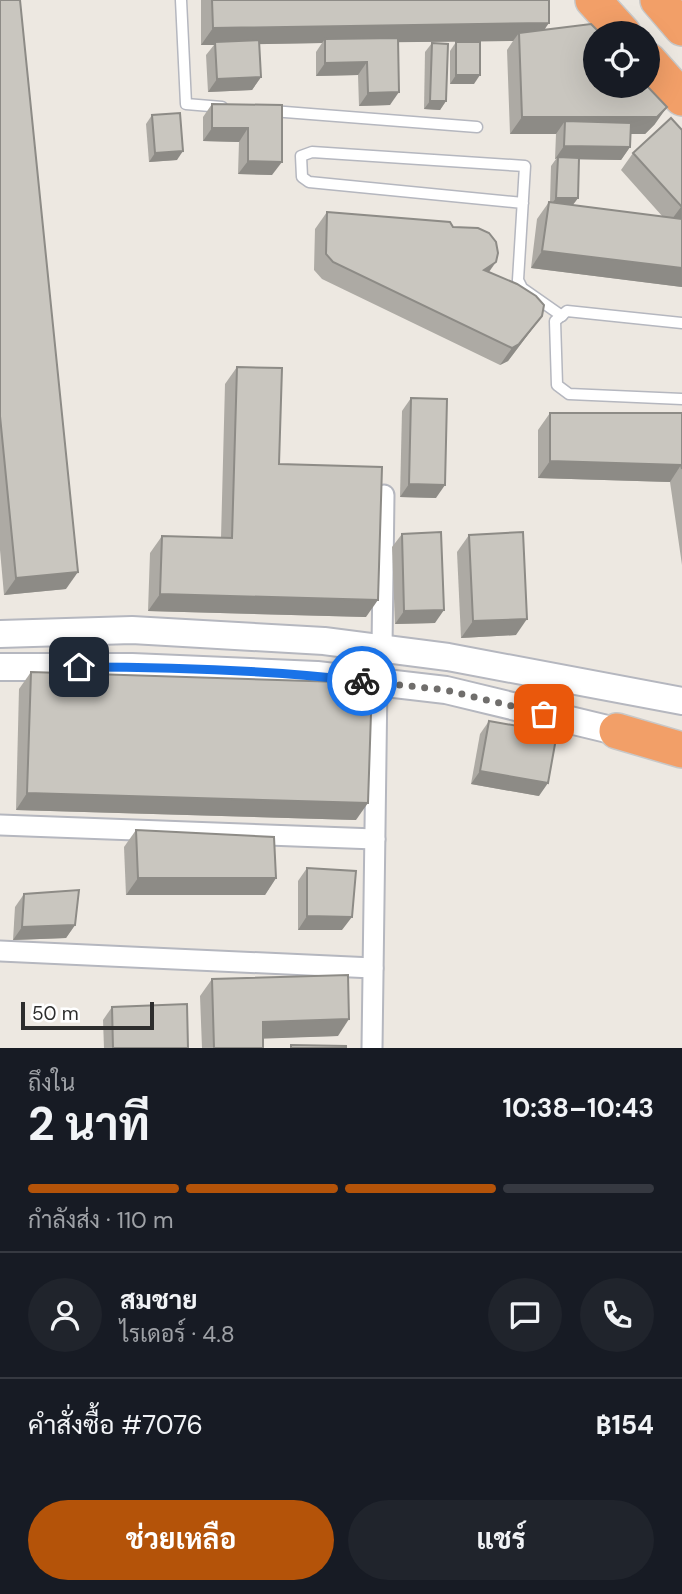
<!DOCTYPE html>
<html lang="th">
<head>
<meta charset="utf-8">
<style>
	:root { --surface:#171b24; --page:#20242c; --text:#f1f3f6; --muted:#9ea1a6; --line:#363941; --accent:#b45309 }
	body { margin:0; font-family:"DM Sans",Sarabun,sans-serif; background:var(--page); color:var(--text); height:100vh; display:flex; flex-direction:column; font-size:26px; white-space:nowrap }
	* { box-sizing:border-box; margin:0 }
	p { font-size:23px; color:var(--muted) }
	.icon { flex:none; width:38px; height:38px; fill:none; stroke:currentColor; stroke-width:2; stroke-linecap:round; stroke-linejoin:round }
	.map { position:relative; height:1048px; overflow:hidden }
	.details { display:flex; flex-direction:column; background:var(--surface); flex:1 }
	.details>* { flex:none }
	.buttons { position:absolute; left:583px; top:21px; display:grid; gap:14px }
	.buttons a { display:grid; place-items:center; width:77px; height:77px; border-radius:50%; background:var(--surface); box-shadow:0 7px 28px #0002; font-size:35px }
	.scale { position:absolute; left:21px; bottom:18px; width:133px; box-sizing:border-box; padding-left:7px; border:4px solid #2d2d2d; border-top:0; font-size:19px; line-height:24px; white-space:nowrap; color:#2d2d2d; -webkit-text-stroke:5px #fff; paint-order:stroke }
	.pin { position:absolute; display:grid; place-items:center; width:60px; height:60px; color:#fff; margin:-30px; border-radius:14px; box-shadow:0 4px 10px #0006 }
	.courier { position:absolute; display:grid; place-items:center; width:70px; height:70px; margin:-35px; border:5px solid #1a73e8; border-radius:50%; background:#fff; color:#222; box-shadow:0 2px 9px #0007 }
	.summary em { font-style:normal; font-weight:700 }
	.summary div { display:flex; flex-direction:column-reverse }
	.summary { display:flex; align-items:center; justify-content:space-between; height:119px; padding:0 28px }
	h1 { font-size:46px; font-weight:700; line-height:52px }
	.bar { display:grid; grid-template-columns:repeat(4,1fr); gap:10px 7px; align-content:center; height:84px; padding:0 28px }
	.bar i { height:9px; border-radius:5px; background:var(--line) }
	.bar .selected { background:var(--accent) }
	.bar p { grid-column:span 4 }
	.line { display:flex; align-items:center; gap:18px; padding:0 28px; border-top:2px solid var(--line) }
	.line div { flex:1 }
	.round { display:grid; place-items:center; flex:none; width:74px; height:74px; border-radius:37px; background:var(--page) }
	.cta { display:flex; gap:14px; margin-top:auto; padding:14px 28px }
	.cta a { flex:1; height:80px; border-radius:42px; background:var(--accent); color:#fff; font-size:28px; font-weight:700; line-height:80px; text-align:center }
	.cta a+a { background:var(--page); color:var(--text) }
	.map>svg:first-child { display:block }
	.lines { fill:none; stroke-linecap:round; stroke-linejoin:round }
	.lane-casing { stroke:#b5b7bf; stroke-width:13 }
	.street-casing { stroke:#b5b7bf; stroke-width:23 }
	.secondary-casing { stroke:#b5b7bf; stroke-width:30 }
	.highway-casing { stroke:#c8c8c8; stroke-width:38 }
	.lane { stroke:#fff; stroke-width:10 }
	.street { stroke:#fff; stroke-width:19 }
	.secondary { stroke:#fff; stroke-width:26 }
	.highway { stroke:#f29f68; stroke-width:35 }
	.wall { fill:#adaaa4 }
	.shaded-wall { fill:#8d8b86 }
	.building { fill:#c9c6bf; stroke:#8d8b86; stroke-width:2 }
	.done { stroke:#706e6c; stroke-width:7; stroke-dasharray:0 12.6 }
	.route { stroke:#1a73e8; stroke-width:9 }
</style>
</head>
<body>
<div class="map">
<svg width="682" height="1048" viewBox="0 0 682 1048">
	<rect width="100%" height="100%" fill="#ede8e1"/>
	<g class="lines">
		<g class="lane-casing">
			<g id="lane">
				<polyline points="181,0 186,104 222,107"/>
				<polyline points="272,111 477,127"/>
				<polyline points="523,203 309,182 302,177 301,156 312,152 525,166 518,280 522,288 562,316"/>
				<polyline points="682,323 567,311 555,321 557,385 569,394 682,399"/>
			</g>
		</g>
		<g class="street-casing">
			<g id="street">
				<polyline points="382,648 384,495"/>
				<polyline points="0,825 375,839"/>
				<polyline points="0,951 373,968"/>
				<polyline points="372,1048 377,682"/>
			</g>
		</g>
		<g class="secondary-casing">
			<g id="secondary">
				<polyline points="0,634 132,630 324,641 448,657 682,701"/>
				<polyline points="0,667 132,667 317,675 446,690 636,736"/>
			</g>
		</g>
		<g class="highway-casing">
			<g id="highway">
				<polyline points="593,0 623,33"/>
				<polyline points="658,0 682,28"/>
				<polyline points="648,60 682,98"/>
				<polyline points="617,731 682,750"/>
			</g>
		</g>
		<use href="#lane" class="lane"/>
		<use href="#street" class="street"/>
		<use href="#secondary" class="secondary"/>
		<use href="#highway" class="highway"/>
	</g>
	<g class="wall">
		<polygon points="0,0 66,589 4,595 0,550"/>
		<polygon points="201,0 549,0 545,30 655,124 645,134 630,134 630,147 621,160 579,159 578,198 573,205 663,217 621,170 633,153 682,130 682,287 531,268 537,219 549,202 550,202 551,166 556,159 555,159 556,134 510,134 507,50 513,41 398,42 390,105 359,106 358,75 316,76 316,52 322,43 259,44 261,77 252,90 208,92 206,55 214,45 201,45"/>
		<polygon points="456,42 474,84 450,84 450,51"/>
		<polygon points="432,43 446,101 440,110 424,109 425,52"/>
		<polygon points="212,104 282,105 272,175 238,174 239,142 203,141 203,117"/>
		<polygon points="152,115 177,160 149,162 146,124"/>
		<polygon points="327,212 453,227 489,272 542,316 508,361 500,365 322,279 314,270 315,229"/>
		<polygon points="237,367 279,464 366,617 148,611 150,553 162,536 221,538 225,384"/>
		<polygon points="411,398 436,498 400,497 402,411"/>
		<polygon points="550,413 682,413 682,565 670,482 538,478 538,430"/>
		<polygon points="402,534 435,623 395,624 392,547"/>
		<polygon points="469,535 516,635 461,638 457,552"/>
		<polygon points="31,672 356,820 16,810 19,689"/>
		<polygon points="489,721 539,796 471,784 480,734"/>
		<polygon points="136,830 276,878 265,895 126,895 124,847"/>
		<polygon points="307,868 342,930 298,930 298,881"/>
		<polygon points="24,894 75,925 66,938 13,940 15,907"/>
		<polygon points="212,979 338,1036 263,1038 263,1048 202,1048 200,996"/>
		<polygon points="112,1007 188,1048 104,1048 103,1020"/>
	</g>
	<g class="shaded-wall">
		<polygon points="549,23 537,40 519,33 513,41 325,43 325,39 322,43 216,45 215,42 214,45 201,45 213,28"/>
		<polygon points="367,62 358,75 316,76 325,63"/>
		<polygon points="456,75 480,75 474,84 450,84"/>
		<polygon points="261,77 252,90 208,92 217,79"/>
		<polygon points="399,92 390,105 359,106 368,93"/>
		<polygon points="430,101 446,101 440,110 424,109"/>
		<polygon points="667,107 655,124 645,134 565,134 565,121 556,134 510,134 522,117"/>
		<polygon points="212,128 248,128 239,142 203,141"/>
		<polygon points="564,146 630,147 621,160 557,159 558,157 555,159"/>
		<polygon points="183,151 177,160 149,162 155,153"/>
		<polygon points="248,161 282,162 272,175 238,174"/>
		<polygon points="556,198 578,198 571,207 550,206"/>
		<polygon points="681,207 682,207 682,225 669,223"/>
		<polygon points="542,251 682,268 682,287 531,268"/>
		<polygon points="496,262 484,279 484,270"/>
		<polygon points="542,316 508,361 500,365 512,348"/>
		<polygon points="550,461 681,465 670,482 538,478"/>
		<polygon points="409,484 445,485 436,498 400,497"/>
		<polygon points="78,572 66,589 4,595 16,578"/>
		<polygon points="160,594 378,600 366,617 148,611"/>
		<polygon points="444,610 435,623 395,624 404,611"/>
		<polygon points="527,619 516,635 461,638 473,621"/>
		<polygon points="480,771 548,783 539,796 471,784"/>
		<polygon points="27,793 368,803 356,820 16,810"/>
		<polygon points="138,878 276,878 265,895 126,895"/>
		<polygon points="307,916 352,917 342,930 298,930"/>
		<polygon points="75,925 66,938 13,940 22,927"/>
		<polygon points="349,1019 338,1036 251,1039 263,1022"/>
	</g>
	<g class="building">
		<polygon points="0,0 20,0 78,572 16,578 0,416"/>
		<polygon points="212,0 549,0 549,23 213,28"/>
		<polygon points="591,24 600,33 595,33 595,86 647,86 667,107 657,117 522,117 519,33"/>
		<polygon points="398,38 399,92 368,93 367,62 325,63 325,39"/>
		<polygon points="259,40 261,77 217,79 215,42"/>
		<rect x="456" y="42" width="24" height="33"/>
		<polygon points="432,43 448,44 446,101 430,101"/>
		<polygon points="212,104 282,105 282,162 248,161 248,128 212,128"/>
		<polygon points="180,113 183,151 155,153 152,115"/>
		<polygon points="671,118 682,130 682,207 633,153"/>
		<polygon points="565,121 631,123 630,147 564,146"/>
		<polygon points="558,157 579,158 578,198 556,198"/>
		<polygon points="549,202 682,219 682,268 542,251"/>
		<polygon points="327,212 450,222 453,227 478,228 489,233 496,242 498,253 496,262 484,270 517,284 536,296 544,305 542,316 519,344 512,348 333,262 326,254"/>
		<polygon points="237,367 282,368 279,464 382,467 378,600 160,594 162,536 232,538"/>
		<polygon points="411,398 447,399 445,485 409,484"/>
		<polygon points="550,413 682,413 682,469 681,465 550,461"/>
		<polygon points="441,532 444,610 404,611 402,534"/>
		<polygon points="523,532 527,619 473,621 469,535"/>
		<polygon points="31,672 372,683 368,803 27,793"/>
		<polygon points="489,721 557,733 548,783 480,771"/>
		<polygon points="136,830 274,837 276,878 138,878"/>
		<polygon points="307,868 356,871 352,917 307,916"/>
		<polygon points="79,890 75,925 22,927 24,894"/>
		<polygon points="348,975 349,1019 263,1022 263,1048 214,1048 212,979"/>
		<polygon points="187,1004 188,1048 113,1048 112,1007"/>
		<polygon points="291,1045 346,1046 346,1048 291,1048"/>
	</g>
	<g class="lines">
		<polyline class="done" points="362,681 446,690 544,714"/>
		<path class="route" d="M 79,667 C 173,667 268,670 362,681"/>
	</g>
</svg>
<div class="buttons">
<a><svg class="icon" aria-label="locate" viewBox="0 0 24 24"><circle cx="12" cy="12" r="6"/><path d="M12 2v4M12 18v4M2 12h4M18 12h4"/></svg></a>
</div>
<div class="scale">50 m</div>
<div class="pin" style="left:544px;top:714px;background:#ea580c"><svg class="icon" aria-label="bag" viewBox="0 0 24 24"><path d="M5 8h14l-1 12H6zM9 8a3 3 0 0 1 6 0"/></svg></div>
<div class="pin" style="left:79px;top:667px;background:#1f2937"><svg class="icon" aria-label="home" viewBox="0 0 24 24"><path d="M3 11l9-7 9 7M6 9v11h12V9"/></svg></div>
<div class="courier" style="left:362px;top:681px"><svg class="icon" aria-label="bike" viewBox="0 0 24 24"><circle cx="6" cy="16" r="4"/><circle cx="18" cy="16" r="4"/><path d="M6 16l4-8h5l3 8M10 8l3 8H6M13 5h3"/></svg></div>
</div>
<section class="details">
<div class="summary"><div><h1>2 นาที</h1><p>ถึงใน</p></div><em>10:38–10:43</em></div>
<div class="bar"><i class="selected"></i><i class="selected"></i><i class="selected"></i><i></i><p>กำลังส่ง · 110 m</p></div>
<div class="line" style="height:126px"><a class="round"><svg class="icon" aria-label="person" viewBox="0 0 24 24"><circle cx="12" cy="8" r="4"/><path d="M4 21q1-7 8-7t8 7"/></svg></a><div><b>สมชาย</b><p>ไรเดอร์ · 4.8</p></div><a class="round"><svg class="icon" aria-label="chat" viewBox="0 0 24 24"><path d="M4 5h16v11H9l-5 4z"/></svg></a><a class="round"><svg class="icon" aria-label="phone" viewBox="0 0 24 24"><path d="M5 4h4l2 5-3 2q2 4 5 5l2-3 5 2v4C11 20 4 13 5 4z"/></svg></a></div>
<div class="line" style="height:91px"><div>คำสั่งซื้อ #7076</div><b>฿154</b></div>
<div class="cta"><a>ช่วยเหลือ</a><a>แชร์</a></div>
</section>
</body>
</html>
